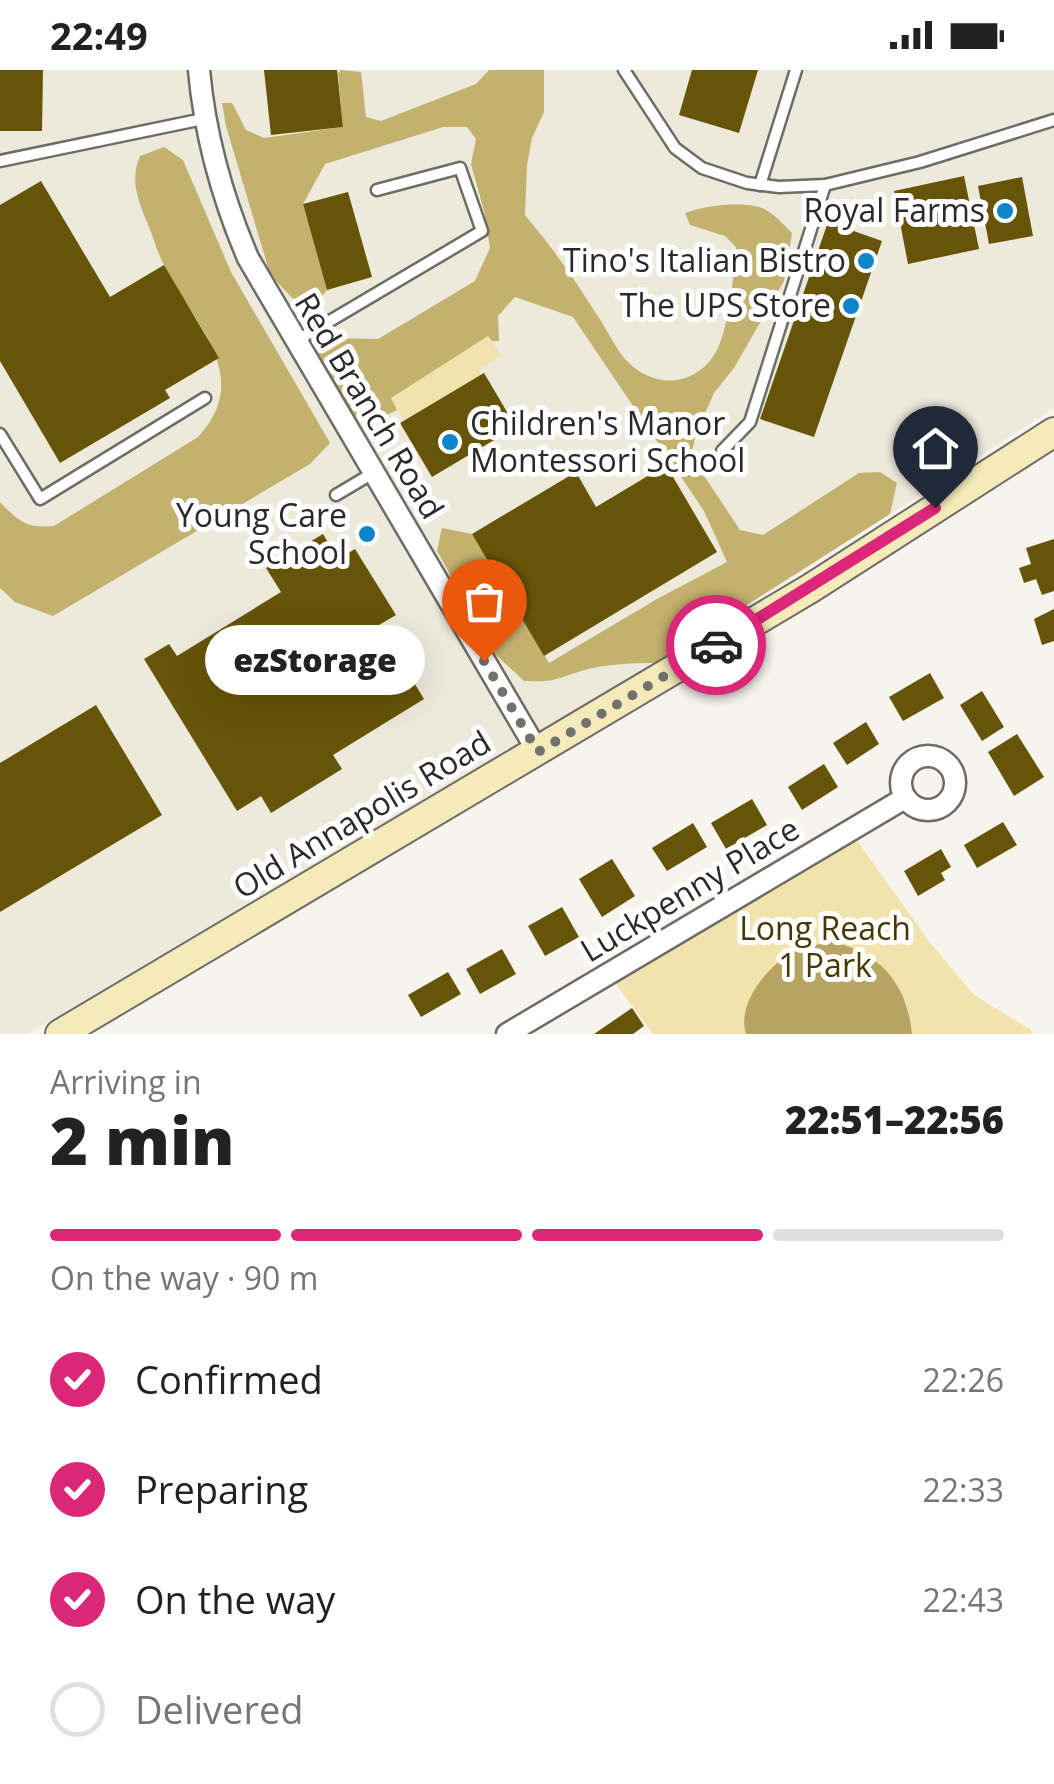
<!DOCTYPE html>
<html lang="en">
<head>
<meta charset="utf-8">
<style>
	:root { --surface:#fff; --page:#f2f2f2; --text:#222; --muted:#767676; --line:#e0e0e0; --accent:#db2777 }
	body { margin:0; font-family:"Open Sans",sans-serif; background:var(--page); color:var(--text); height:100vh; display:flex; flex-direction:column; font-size:38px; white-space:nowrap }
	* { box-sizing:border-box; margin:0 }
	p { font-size:32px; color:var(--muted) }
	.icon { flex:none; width:55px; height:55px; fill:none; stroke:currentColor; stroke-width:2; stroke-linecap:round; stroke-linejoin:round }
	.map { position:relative; height:964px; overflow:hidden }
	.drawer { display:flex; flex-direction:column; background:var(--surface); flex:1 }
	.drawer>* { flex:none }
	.pin { position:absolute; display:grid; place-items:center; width:85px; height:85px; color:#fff; margin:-102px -42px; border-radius:50% 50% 50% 0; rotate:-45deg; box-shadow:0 0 10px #0007 }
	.pin .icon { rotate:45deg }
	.courier { position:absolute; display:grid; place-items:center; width:100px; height:100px; margin:-50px; border:8px solid #db2777; border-radius:50%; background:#fff; color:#222; box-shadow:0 2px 12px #0007 }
	.bubble { position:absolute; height:70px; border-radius:35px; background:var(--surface); box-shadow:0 10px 40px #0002; font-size:32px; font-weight:800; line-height:70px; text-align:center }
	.head em { font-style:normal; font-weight:800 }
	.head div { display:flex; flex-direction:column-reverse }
	.head { display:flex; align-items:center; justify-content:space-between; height:170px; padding:0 50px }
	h1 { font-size:65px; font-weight:800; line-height:75px }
	.bar { display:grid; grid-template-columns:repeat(4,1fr); gap:15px 10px; align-content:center; height:120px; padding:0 50px }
	.bar i { height:12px; border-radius:8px; background:var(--line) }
	.bar .on { background:var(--accent) }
	.bar p { grid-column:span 4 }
	ol { padding:0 50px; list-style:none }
	li { display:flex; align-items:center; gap:30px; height:110px }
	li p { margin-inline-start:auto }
	li .icon { padding:10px; border-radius:50%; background:var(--accent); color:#fff; stroke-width:4 }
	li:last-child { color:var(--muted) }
	li i { width:55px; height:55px; border:5px solid var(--line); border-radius:50% }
	.status { display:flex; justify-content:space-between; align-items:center; height:70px; padding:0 50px; background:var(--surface); direction:ltr }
	.status svg { height:28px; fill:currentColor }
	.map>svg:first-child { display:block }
	.built { fill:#ede9db }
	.green { fill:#f2e3ac }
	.forest { fill:#c3b16e }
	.water { fill:#b7a462 }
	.building { fill:#665408 }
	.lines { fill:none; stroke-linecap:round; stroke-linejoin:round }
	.lane-casing { stroke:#6e6c67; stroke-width:15 }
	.street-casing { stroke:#6e6c67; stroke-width:25 }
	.secondary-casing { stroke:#6e6c67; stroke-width:32 }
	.lane { stroke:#fff; stroke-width:10 }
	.street { stroke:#fff; stroke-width:20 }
	.secondary { stroke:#f4eaba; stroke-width:28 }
	.done { stroke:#72716d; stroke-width:10; stroke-dasharray:0 18 }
	.route { stroke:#db2777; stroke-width:12 }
	.poi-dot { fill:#0e84cd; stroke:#fff; stroke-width:4 }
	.labels { text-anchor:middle; stroke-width:10; stroke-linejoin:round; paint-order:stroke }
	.poi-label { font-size:32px; fill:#2b2a28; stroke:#fff; text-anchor:end }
	.street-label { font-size:32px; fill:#2b2a28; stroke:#fff }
	.park-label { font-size:32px; fill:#453800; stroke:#fff }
</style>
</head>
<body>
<div class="status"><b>22:49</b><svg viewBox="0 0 49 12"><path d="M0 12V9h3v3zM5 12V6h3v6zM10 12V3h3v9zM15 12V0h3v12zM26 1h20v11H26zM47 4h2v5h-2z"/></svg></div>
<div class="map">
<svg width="1054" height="964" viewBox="0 0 1054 964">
	<rect width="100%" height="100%" fill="#f6f4ed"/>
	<polygon class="built" points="0,0 1054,0 1054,338 758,530 580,639 27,964 0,964"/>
	<g class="green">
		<polygon points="488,265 501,286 479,300 481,305 404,350 390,329"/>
		<polygon points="850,761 928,870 974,925 1031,960 1032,964 653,964 608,904"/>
	</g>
	<g class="forest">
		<path d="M 341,0 L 361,2 L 366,47 L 381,51 L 476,14 L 489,0 L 544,0 L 544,42 L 532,68 L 527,95 L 525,145 C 552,177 575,210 597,245 C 607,259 615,278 626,290 C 653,319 695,318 716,282 C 729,258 734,204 736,177 L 725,166 L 690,155 L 685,143 C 706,136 737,131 759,137 C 771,140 783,154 792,163 L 784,211 L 734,298 L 714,323 L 696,364 L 691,386 L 740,460 L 763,465 L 859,403 L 880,402 L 897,413 L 890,444 L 655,593 C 632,593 610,594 588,599 C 559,607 557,613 524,611 L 494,583 L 437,481 L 442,458 L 472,464 L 549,593 L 657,529 L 727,492 L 704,441 L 573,247 L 515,227 L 498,246 L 499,271 L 492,271 L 488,266 L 391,328 L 397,340 L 372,352 L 351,345 L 315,280 L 324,268 L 378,269 L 475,211 L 490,178 L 484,141 L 471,94 L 476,69 L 467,57 L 443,57 L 325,94 L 303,134 L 327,220 L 315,235 L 292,228 L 270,204 L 226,56 L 222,33 L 232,33 L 246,60 L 264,68 L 343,57 L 338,3 Z"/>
		<path d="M 164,77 L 183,90 L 231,202 L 330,373 L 310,394 L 53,546 L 15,532 L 0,518 L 0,432 C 18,451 27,459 54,456 L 198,367 C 255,305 193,254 164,195 C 157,182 153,166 147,152 C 137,128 130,110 140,86 Z"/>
	</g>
	<path class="water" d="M 834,872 C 882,884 907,915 912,964 L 746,964 C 736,933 769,894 795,881 C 808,875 821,874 834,872 Z"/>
	<g class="building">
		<polygon points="0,0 43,0 42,61 0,61"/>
		<polygon points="264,0 337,0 343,57 271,65"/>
		<polygon points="692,0 758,0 739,63 679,45"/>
		<polygon points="964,106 979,179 908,194 894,121"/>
		<polygon points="1022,107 1033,166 989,174 978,116"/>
		<polygon points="41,111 110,227 164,195 219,288 165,320 170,328 60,393 0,291 0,135"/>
		<polygon points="348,122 372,207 327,220 303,134"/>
		<polygon points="828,152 882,171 814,367 760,349"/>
		<polygon points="484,303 516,357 432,407 400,353"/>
		<polygon points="666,395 717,482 544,586 472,464 576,402 596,437"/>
		<polygon points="323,464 338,489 355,479 396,545 379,555 424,629 333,685 342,699 271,743 261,726 237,741 144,589 169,574 177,586 281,522 266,498"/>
		<polygon points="1054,469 1054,521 1042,525 1036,509 1024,513 1019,498 1031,494 1026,478"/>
		<polygon points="1054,539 1054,571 1042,575 1034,549"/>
		<polygon points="930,603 944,628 903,651 889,627"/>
		<polygon points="982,621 1004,657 982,671 960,635"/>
		<polygon points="96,635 162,745 0,842 0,693"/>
		<polygon points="866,652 879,674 847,695 833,673"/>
		<polygon points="1017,664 1044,707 1014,726 988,682"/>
		<polygon points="824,694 838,717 802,740 788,717"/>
		<polygon points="752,729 767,755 726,779 711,753"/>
		<polygon points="1003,752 1017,775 977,798 964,775"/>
		<polygon points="693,753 707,777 667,801 652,778"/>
		<polygon points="941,779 951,797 941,803 945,810 918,826 904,801"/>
		<polygon points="612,789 635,826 602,847 579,809"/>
		<polygon points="562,837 579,867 545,886 528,856"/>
		<polygon points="502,879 516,904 480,924 466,899"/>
		<polygon points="448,902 461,924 421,947 408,925"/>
		<polygon points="632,938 644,956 633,964 594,964"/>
	</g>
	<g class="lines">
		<g class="lane-casing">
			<g id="lane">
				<polyline points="624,0 675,78 702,98 747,113 779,117 825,115 920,92 1054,50"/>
				<polyline points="0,91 203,49"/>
				<polyline points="760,115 796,0"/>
				<polyline points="296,271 482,161 460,98 377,120"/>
				<polyline points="0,364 40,429 205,328"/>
				<polyline points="722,381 750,352 825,115"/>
				<polyline points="336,425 373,403"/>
			</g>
		</g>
		<g class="street-casing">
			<g id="street">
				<path d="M 199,0 C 205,66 222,127 248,188 L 538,682"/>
				<circle cx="928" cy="713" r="27"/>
				<polyline points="507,964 905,728"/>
			</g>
		</g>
		<g class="secondary-casing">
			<polyline id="secondary" points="60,964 811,518 1054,362"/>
		</g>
		<use href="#lane" class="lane"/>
		<use href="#street" class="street"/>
		<use href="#secondary" class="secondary"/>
	</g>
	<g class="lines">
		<polyline class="done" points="484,591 538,682 716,575"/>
		<polyline class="route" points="716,575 935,438"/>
	</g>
	<g class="poi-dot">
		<circle cx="1005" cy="141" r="10"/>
		<circle cx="866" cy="191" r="10"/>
		<circle cx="851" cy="236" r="10"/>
		<circle cx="450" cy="372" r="10"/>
		<circle cx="367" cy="464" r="10"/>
	</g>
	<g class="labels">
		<g class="poi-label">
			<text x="985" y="152">Royal Farms</text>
			<text x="846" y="202">Tino's Italian Bistro</text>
			<text x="831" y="247">The UPS Store</text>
			<text x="470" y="365" text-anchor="start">Children's Manor<tspan x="470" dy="37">Montessori School</tspan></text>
			<text x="347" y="457">Young Care<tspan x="347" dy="37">School</tspan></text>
		</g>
		<g class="street-label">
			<text transform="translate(369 336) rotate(59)" y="11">Red Branch Road</text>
			<text transform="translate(362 745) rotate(-31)" y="11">Old Annapolis Road</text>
			<text transform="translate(690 820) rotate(-31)" y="11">Luckpenny Place</text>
		</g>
		<g class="park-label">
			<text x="825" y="870">Long Reach<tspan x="825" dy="37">1 Park</tspan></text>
		</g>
	</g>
</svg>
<div class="pin" style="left:484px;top:591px;background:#ea580c"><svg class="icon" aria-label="bag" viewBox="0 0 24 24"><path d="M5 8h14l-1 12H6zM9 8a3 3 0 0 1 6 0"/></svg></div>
<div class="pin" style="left:935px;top:438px;background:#1f2937"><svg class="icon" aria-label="home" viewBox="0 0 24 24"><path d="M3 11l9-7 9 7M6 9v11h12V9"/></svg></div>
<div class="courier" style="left:716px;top:575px"><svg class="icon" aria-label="car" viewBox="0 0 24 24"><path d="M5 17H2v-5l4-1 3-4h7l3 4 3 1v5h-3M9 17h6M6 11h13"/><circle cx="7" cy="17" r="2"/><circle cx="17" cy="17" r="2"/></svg></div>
<div class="bubble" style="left:205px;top:555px;width:220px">ezStorage</div>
</div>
<section class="drawer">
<div class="head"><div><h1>2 min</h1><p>Arriving in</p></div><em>22:51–22:56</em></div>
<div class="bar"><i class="on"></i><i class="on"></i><i class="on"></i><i></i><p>On the way · 90 m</p></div>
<ol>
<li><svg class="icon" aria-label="check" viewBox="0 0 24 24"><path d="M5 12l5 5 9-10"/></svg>Confirmed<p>22:26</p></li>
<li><svg class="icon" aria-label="check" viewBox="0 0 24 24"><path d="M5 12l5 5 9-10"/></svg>Preparing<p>22:33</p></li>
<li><svg class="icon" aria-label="check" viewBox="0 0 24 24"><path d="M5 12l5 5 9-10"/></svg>On the way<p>22:43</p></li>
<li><i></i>Delivered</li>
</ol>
</section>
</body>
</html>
